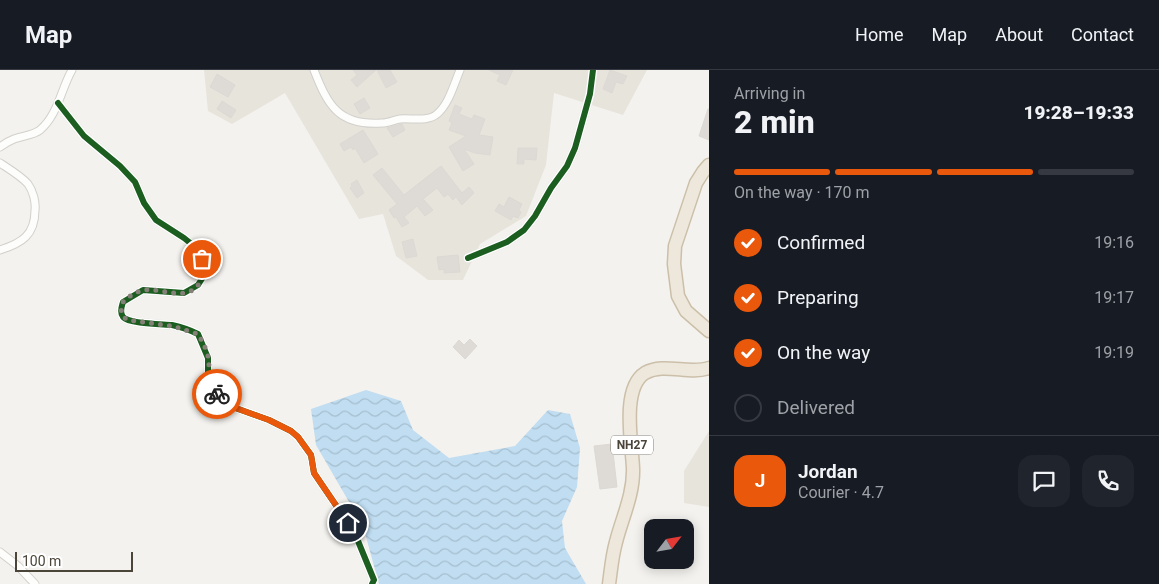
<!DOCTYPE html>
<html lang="en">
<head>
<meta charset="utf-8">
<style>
	:root { --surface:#171b24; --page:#20242c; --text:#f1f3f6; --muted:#9ea1a6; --line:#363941; --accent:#ea580c }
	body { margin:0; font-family:Roboto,sans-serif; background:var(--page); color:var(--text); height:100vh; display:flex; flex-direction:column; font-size:19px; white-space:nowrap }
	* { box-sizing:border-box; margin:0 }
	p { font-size:16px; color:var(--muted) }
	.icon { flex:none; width:28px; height:28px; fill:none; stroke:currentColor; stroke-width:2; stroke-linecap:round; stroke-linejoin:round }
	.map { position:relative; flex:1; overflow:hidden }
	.sheet { display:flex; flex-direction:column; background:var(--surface); width:450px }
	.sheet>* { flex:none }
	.needle { width:32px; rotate:59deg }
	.controls { position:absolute; left:644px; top:449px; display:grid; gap:10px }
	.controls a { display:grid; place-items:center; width:50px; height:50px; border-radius:10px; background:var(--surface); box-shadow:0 2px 12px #0003; font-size:25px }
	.scale { position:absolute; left:15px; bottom:12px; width:118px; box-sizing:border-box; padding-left:5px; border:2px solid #4b4439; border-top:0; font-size:14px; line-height:18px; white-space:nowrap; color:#4b4439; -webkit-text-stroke:4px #fff; paint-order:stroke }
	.pin { position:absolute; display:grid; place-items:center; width:42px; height:42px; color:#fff; margin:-21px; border:2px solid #fff; border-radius:50%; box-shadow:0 1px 5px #0007 }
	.courier { position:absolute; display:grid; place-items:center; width:50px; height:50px; margin:-25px; border:4px solid #ea580c; border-radius:50%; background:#fff; color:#222; box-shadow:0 1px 6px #0007 }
	.head em { font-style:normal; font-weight:800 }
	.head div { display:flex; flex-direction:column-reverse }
	.head { display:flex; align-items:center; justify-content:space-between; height:85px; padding:0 25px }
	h1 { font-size:32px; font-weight:800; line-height:38px }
	.bar { display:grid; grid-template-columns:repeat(4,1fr); gap:8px 5px; align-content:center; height:60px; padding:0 25px }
	.bar i { height:6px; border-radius:4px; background:var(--line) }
	.bar .current { background:var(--accent) }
	.bar p { grid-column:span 4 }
	.line { display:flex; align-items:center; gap:12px; padding:0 25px; border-top:1px solid var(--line) }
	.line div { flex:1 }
	.round { display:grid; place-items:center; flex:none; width:52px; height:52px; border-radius:15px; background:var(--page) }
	ol { padding:0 25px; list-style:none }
	li { display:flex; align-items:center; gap:15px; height:55px }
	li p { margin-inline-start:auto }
	li .icon { padding:5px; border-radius:50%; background:var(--accent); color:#fff; stroke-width:4 }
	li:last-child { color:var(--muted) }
	li i { width:28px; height:28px; border:2px solid var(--line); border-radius:50% }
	header { display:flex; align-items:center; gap:30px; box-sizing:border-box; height:70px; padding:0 25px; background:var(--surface); border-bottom:1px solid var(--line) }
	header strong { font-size:24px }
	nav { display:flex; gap:28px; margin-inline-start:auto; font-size:18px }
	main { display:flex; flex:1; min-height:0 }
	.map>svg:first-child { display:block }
	.residential { fill:#e7e4dc }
	.water { fill:url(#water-waves) }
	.building { fill:#dedbd6; stroke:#dcd9d4 }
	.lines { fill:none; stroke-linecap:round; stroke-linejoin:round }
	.street-casing { stroke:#d2d0cb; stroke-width:9 }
	.highway-casing { stroke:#ccbfa9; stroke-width:15 }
	.street { stroke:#fdfdfc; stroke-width:7 }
	.highway { stroke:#ede8db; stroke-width:12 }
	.cycleway-casing { stroke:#fff; stroke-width:9 }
	.cycleway { stroke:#1b5e20; stroke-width:6 }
	.done { stroke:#868178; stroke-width:5; stroke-dasharray:0 9 }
	.route { stroke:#ea580c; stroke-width:6 }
	.labels { text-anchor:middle; stroke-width:4; stroke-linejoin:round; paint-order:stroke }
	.shield { fill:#fff; stroke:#817c74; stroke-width:1 }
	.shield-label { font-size:12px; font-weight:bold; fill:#4b4439 }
</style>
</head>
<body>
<header>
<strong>Map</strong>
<nav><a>Home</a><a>Map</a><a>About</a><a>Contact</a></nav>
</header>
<main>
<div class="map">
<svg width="709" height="514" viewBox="0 0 709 514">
	<defs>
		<pattern id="water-waves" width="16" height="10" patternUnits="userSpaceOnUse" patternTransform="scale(1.25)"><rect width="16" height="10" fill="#c0ddf1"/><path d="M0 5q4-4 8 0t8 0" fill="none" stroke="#a6bfcf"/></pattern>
	</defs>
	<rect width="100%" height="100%" fill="#f4f2ee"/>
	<g class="residential">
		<polygon points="204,0 647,0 623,45 554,23 546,95 526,146 480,174 463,210 428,210 396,186 383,144 359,149 285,23 232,54 208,41"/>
		<polygon points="709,361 709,437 684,433 684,401"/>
	</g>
	<polygon class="water" points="366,320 401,331 413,360 449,388 515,376 548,340 570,344 580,378 577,417 562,451 565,478 586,514 379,514 363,456 316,375 311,339"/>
	<g class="building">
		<polygon points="353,0 376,0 357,17 351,10 357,5"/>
		<polygon points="377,0 390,0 397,12 386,18"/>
		<polygon points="489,0 513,0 506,15 497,11 500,5"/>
		<polygon points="610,0 627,6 623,14 616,12 612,23 603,19"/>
		<polygon points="217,4 235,15 228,27 210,17"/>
		<polygon points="364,28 370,38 360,44 354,34"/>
		<polygon points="222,31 236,40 231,48 217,39"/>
		<polygon points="455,35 462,38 459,44 472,49 474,45 485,49 479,65 493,67 490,85 475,83 464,79 474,94 463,101 449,77 466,66 449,60 452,53 449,51"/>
		<polygon points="708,39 709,39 709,70 699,66"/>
		<polygon points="402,54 405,60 393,67 387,58"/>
		<polygon points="363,60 378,84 364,93 355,78 353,80 351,77 344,81 340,74"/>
		<polygon points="518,78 537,78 536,90 524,89 524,94 517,94"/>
		<polygon points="441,96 462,123 469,117 474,123 462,135 456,127 453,130 448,124 444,127 437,118 423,129 433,140 425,146 417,136 404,147 409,153 402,157 396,147 394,148 389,140 397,134 373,105 382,98 404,125"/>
		<polygon points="357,110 364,123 357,128 350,118 352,116 351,114"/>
		<polygon points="509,127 522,134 519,140 521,142 518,148 513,146 511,150 495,141 499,134 504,137"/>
		<polygon points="413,169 417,186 406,188 402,172"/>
		<polygon points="458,185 460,202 444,203 444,199 439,200 437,187"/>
		<polygon points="470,269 477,276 465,289 453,277 459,270 464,275"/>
		<polygon points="612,374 617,417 600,419 594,376"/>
	</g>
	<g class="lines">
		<g class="street-casing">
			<g id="street">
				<path d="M 314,0 C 328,36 339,56 382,53 C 388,53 394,50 400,49 C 412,48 428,52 437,44 C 449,34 454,14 460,0"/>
				<path d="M 58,33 L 84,66 L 120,96 L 135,112 L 144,133 L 156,150 L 184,168 L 194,176 L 202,189 L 204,199 L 203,207 L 198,215 L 184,223 L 143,220 L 123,232 C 122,236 119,242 123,247 C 129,254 162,254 172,255 C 181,257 190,260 198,264 L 208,288 L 208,309 L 213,320 L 230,336 L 269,350 L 291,361 L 298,367 L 311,385 L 314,403 L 348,453 L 358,471 L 374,510 L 372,514"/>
				<path d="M 0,77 C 4,74 9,71 14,69 C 22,66 34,65 40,60 C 58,45 61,19 72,0"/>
				<path d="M 0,93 C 9,99 21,106 28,114 C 33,121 36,132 35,140 C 35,165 22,173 0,180"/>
				<polyline points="468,188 507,172 524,160 535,146 551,118 567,96 575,78 590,24 593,0"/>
				<polyline points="0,482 18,496 35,514"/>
			</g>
		</g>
		<g class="highway-casing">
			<g id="highway">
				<polyline points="709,95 703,102 696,113 675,176 674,194 678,226 686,241 709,261"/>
				<path d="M 609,514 C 611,500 612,486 616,472 C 622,448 634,424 633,398 C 632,374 621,318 645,303 C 664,292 689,305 709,298"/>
			</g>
		</g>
		<use href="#street" class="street"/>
		<use href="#highway" class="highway"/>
		<g class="cycleway-casing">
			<g id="cycleway">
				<path d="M 58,33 L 84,66 L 120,96 L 135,112 L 144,133 L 156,150 L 184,168 L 194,176 L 202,189 L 204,199 L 203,207 L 198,215 L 184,223 L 143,220 L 123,232 C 122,236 119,242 123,247 C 129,254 162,254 172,255 C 181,257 190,260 198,264 L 208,288 L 208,309 L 213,320 L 230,336 L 269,350 L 291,361 L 298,367 L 311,385 L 314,403 L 348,453 L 358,471 L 374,510 L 372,514"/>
				<polyline points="468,188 507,172 524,160 535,146 551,118 567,96 575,78 590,24 593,0"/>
			</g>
		</g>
		<use href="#cycleway" class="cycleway"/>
	</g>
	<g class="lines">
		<path class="done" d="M 202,189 C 205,203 202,220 184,223 C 171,225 157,218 144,220 C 137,221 128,227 123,232 C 121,240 119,245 128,250 L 172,256 L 198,264 C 202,271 206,278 208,286 C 211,300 205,313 217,324"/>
		<polyline class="route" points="217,324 230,336 269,350 291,361 298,367 311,385 314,403 348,453"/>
	</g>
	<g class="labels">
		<rect class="shield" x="611" y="365.5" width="42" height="19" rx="4"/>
		<g class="shield-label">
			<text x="632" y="379">NH27</text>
		</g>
	</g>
</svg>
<div class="controls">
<a><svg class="needle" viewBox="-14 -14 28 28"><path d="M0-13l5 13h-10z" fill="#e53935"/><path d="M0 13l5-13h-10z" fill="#9ea1a6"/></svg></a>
</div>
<div class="scale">100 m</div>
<div class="pin" style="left:202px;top:189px;background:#ea580c"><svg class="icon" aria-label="bag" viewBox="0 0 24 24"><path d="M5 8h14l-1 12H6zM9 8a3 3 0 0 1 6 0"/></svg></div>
<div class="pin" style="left:348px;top:453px;background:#1f2937"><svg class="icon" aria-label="home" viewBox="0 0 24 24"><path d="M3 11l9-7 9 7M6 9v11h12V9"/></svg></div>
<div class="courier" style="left:217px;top:324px"><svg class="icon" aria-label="bike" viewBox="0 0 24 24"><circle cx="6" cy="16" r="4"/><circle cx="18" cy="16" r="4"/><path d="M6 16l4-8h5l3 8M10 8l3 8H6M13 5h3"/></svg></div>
</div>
<section class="sheet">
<div class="head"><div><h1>2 min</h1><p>Arriving in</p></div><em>19:28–19:33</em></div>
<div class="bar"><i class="current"></i><i class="current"></i><i class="current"></i><i></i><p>On the way · 170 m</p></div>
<ol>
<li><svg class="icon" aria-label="check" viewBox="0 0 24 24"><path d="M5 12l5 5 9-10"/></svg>Confirmed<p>19:16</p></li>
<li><svg class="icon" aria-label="check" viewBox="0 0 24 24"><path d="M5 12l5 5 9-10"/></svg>Preparing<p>19:17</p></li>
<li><svg class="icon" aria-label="check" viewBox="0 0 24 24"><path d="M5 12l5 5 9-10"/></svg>On the way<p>19:19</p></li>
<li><i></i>Delivered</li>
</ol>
<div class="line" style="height:90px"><b class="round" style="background:var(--accent);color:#fff">J</b><div><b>Jordan</b><p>Courier · 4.7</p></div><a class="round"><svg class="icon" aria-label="chat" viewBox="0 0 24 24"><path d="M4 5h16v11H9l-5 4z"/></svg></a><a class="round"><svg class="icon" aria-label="phone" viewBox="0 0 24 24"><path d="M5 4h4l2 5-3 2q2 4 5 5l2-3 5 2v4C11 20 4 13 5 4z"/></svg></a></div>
</section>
</main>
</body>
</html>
